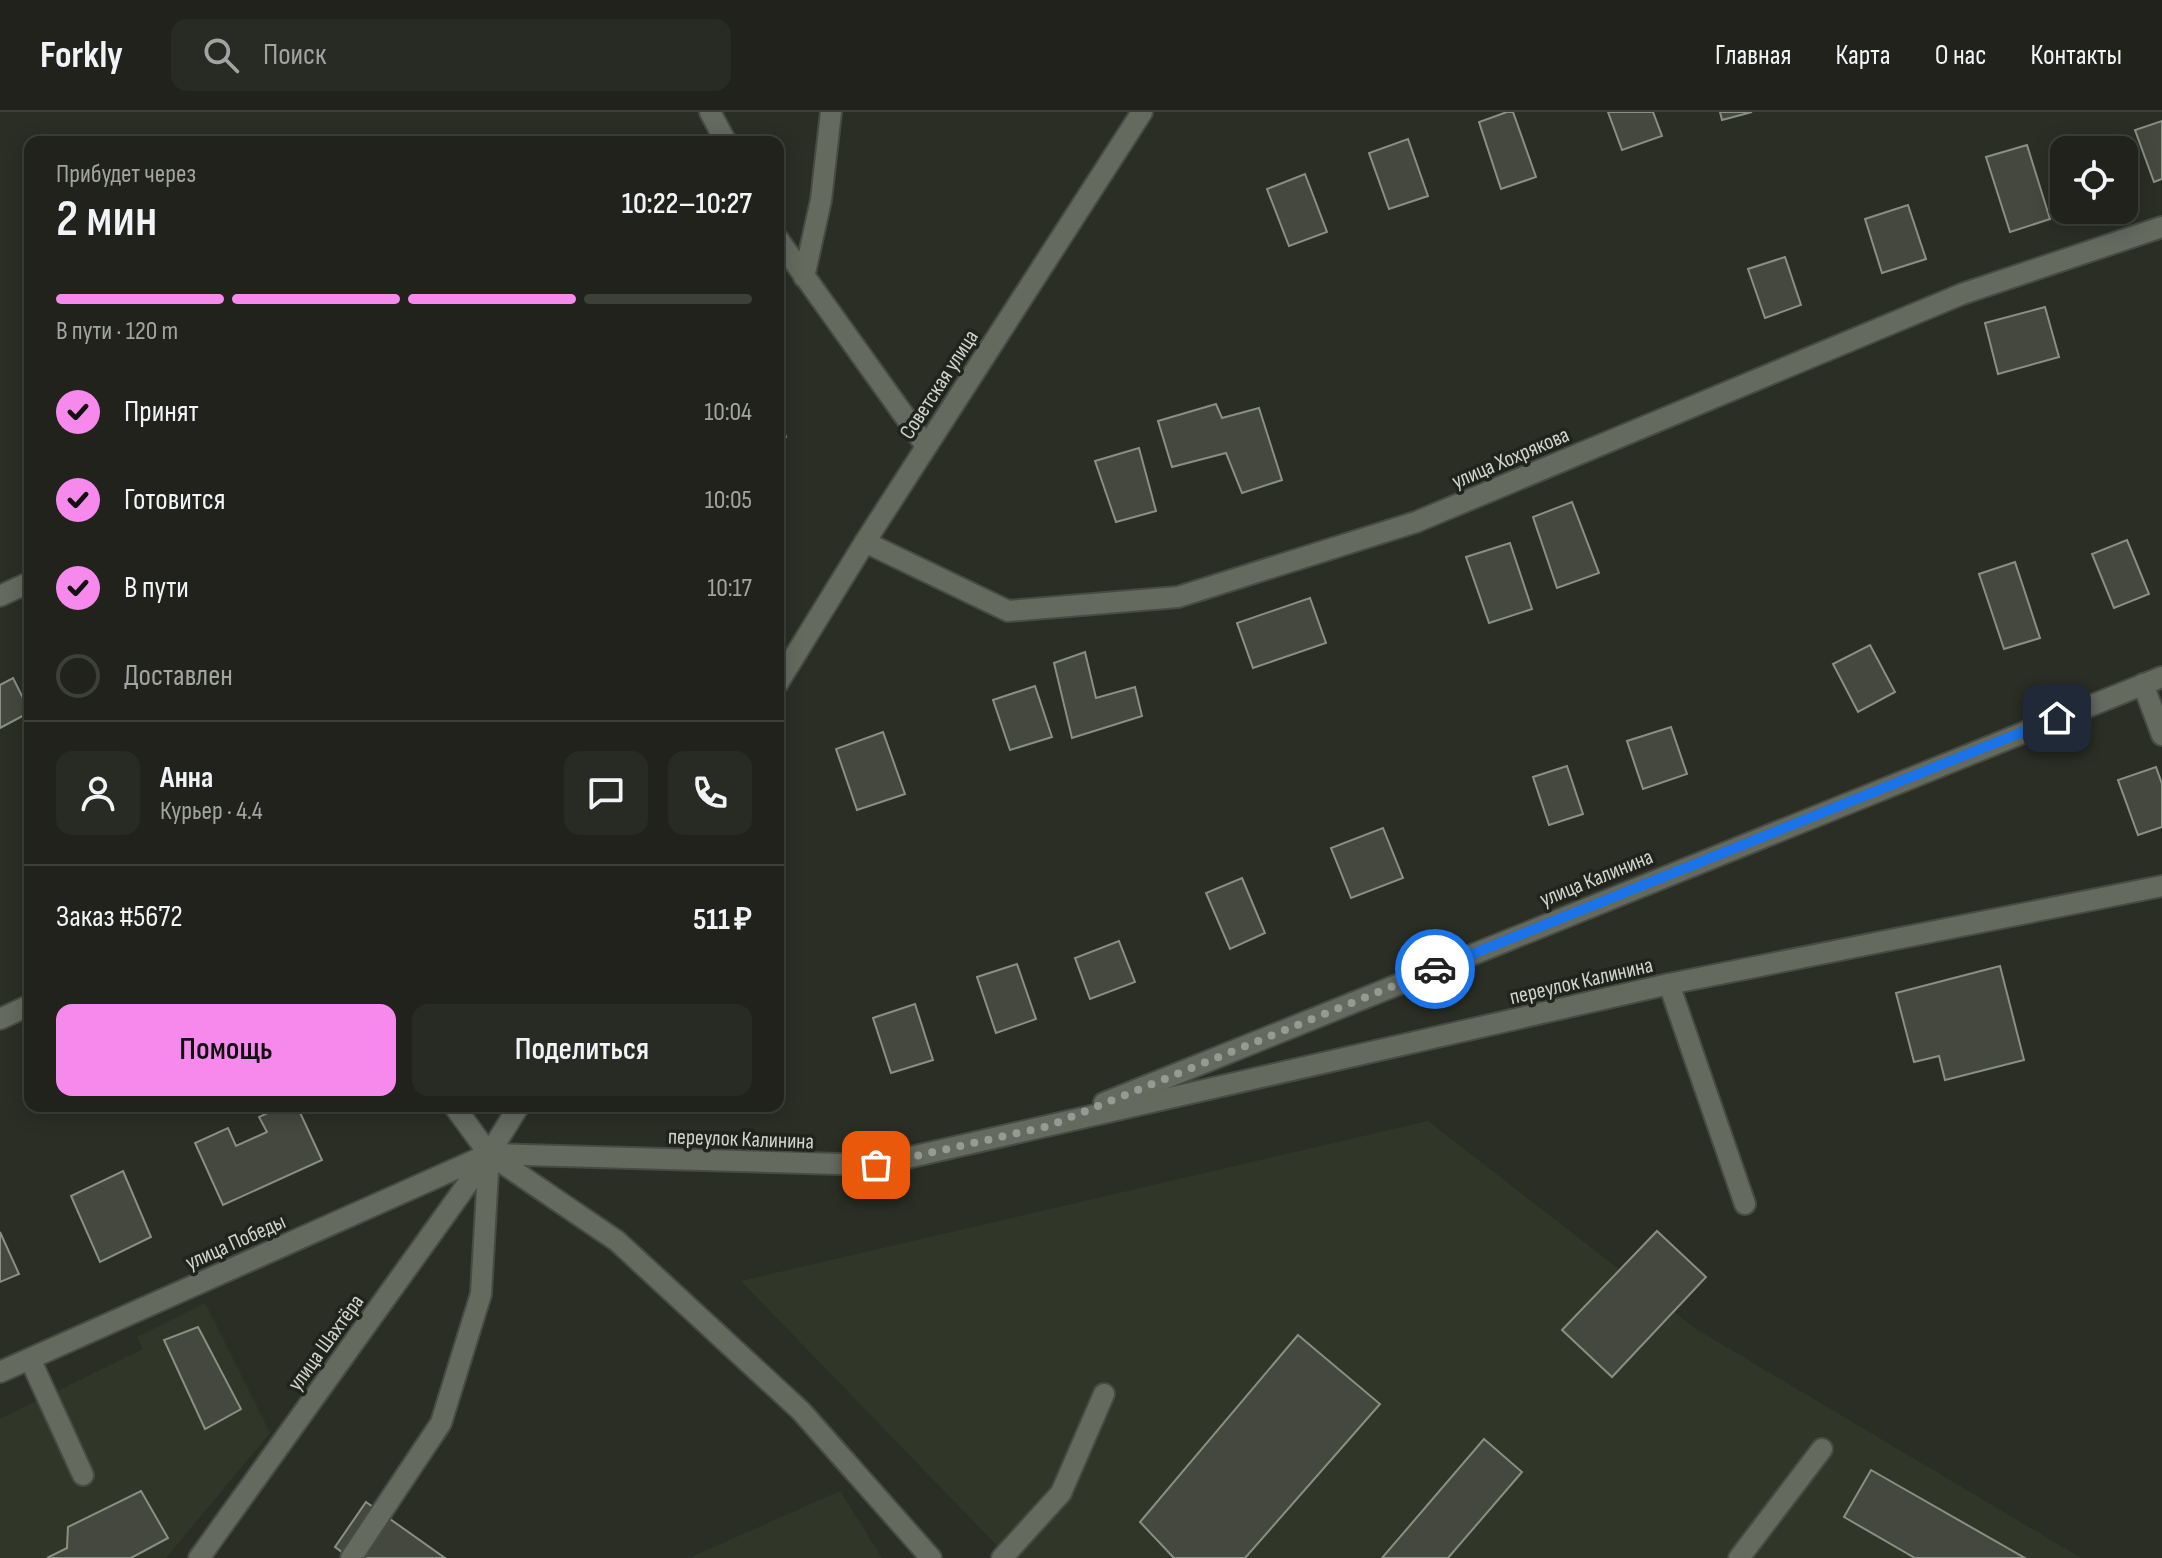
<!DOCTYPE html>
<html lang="ru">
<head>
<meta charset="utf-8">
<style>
	:root { --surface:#20221b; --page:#282a24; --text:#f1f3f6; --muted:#a2a4a3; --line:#3d3f3a; --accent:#f788ec }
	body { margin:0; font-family:"Sofia Sans Condensed",sans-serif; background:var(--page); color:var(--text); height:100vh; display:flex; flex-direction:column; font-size:30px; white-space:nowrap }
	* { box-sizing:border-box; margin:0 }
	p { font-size:26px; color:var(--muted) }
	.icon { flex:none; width:44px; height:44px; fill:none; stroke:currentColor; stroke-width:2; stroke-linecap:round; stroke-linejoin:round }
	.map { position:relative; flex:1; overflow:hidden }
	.details { position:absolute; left:24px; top:24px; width:760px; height:976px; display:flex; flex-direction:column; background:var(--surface); border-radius:16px; box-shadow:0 4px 20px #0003,0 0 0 2px var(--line) }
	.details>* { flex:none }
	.fabs { position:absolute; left:2050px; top:24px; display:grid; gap:16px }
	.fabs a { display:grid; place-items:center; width:88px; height:88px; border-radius:16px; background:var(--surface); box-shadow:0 4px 20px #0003,0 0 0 2px var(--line); font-size:40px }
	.pin { position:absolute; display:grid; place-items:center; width:68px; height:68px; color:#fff; margin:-34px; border-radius:16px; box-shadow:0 4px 12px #0006 }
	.courier { position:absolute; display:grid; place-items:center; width:80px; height:80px; margin:-40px; border:6px solid #1a73e8; border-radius:50%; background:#fff; color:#222; box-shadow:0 2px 10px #0007 }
	.summary em { font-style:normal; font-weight:600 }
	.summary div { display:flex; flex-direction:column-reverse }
	.summary { display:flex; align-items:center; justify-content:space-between; height:136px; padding:0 32px }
	h1 { font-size:52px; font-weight:600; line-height:60px }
	.bar { display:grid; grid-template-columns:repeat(4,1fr); gap:12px 8px; align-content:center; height:96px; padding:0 32px }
	.bar i { height:10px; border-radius:6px; background:var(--line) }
	.bar .selected { background:var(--accent) }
	.bar p { grid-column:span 4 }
	.line { display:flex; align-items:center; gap:20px; padding:0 32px; border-top:2px solid var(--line) }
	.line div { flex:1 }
	.round { display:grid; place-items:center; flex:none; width:84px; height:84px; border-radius:16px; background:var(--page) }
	ol { padding:0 32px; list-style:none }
	li { display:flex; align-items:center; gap:24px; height:88px }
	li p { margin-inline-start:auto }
	li .icon { padding:8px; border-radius:50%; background:var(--accent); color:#111; stroke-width:4 }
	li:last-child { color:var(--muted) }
	li i { width:44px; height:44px; border:4px solid var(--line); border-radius:50% }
	.primary-button { display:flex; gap:16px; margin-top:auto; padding:16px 32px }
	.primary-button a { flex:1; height:92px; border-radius:16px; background:var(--accent); color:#111; font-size:32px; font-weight:600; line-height:92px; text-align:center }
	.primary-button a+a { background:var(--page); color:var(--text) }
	header { display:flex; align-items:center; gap:48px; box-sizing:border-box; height:112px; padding:0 40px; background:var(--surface); border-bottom:2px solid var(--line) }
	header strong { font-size:38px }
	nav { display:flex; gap:44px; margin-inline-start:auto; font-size:28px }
	.search { width:560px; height:72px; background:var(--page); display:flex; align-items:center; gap:20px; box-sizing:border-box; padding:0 28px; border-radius:16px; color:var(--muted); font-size:30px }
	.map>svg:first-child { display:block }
	.built { fill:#313728 }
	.building { fill:#44483e; stroke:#8a8f83; stroke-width:2 }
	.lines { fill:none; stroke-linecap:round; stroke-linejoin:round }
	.minor-casing { stroke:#474b43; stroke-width:24 }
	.minor { stroke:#656a5f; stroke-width:20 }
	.done { stroke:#979a92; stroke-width:8; stroke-dasharray:0 14.4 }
	.route { stroke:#1a73e8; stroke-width:10 }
	.labels { text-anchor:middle; stroke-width:7; stroke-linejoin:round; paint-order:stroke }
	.street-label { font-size:22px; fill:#d1d4ce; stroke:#20241b }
</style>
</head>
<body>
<header>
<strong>Forkly</strong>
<div class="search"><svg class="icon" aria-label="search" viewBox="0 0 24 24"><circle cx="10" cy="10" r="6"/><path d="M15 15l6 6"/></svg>Поиск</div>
<nav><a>Главная</a><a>Карта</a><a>О нас</a><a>Контакты</a></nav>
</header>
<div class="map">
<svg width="2162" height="1446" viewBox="0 0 2162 1446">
	<rect width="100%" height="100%" fill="#2a2e24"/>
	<g class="built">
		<polygon points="1428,1009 1696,1217 2081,1446 1009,1446 741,1169"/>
		<polygon points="205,1191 270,1321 166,1446 0,1446 0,1307 143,1237 137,1225"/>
		<polygon points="840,1379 882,1446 689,1446"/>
	</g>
	<g class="building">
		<polygon points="1507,0 1513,0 1536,65 1501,77 1479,10"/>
		<polygon points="1608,0 1653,0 1662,24 1622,38"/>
		<polygon points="1720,0 1752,0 1722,8"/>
		<polygon points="2162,9 2162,67 2154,70 2135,18"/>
		<polygon points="1408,27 1428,84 1389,97 1369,41"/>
		<polygon points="2027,33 2050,107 2010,120 1986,45"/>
		<polygon points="1305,62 1327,120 1289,134 1267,77"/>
		<polygon points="1908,93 1926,147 1882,161 1865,107"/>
		<polygon points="1785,145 1801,193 1765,206 1748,157"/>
		<polygon points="2045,195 2059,245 1998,262 1985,211"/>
		<polygon points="1216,292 1222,306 1259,296 1282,368 1242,381 1226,341 1172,355 1158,309"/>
		<polygon points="778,303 786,325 778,328"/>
		<polygon points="1139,336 1156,399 1116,410 1095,349"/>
		<polygon points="1572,390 1599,461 1557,476 1533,405"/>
		<polygon points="2127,428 2149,482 2114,496 2092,442"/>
		<polygon points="1510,431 1532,497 1489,511 1466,445"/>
		<polygon points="2015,450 2040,526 2004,537 1979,462"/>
		<polygon points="1310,486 1326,531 1253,556 1237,511"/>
		<polygon points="1870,533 1895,580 1858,600 1833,552"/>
		<polygon points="1085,540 1096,586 1135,575 1142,604 1072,626 1054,551"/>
		<polygon points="13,566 30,600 0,616 0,573"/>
		<polygon points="1035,574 1052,625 1010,638 993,588"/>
		<polygon points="1671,615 1687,662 1643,677 1627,629"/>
		<polygon points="883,620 905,682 857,698 836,637"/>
		<polygon points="1567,654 1583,702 1549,713 1533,665"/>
		<polygon points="2156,655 2162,672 2162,715 2138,723 2118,668"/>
		<polygon points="1383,716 1403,766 1351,786 1331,736"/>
		<polygon points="1242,766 1265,821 1230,837 1206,781"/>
		<polygon points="1119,829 1135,870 1090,887 1075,846"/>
		<polygon points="1017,852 1036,907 996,921 977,865"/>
		<polygon points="2000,854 2024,948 1945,968 1939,944 1914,950 1896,881"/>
		<polygon points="915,892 933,948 891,961 873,906"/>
		<polygon points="283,994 297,994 322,1048 223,1093 195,1031 228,1016 236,1034 267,1020 259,1005"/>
		<polygon points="123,1059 151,1125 100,1150 71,1084"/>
		<polygon points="1657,1119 1706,1165 1612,1265 1562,1218"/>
		<polygon points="0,1120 19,1162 0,1170"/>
		<polygon points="198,1215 241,1297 205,1317 164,1228"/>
		<polygon points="1298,1223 1380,1292 1245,1446 1174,1446 1140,1410"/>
		<polygon points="1484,1327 1522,1360 1448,1446 1382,1446"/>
		<polygon points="1871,1358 2025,1446 1915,1446 1844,1405"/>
		<polygon points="141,1379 168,1426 131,1446 47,1446 67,1436 68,1415"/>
		<polygon points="366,1390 445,1446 350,1446 335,1435"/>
	</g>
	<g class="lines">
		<g class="minor-casing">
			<g id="minor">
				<polyline points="710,0 726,30"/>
				<polyline points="778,127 926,334"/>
				<polyline points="804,165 821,88 831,0"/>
				<polyline points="865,430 1008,499 1178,485 1416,410 1962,182 2162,115"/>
				<polyline points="0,484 30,470"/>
				<polyline points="778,571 865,430 1142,0"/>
				<polyline points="2143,572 2162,623"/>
				<polyline points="1669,872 1745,1092"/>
				<polyline points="0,907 30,893"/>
				<polyline points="1104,991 2162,565"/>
				<polyline points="454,994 489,1042 617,1129 801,1299 931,1446"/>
				<polyline points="30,1247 83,1363"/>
				<polyline points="0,1260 489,1042 876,1053 1669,872 2162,774"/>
				<polyline points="199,1446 489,1042 519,994"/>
				<polyline points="351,1446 441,1311 481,1182 489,1042"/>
				<polyline points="1002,1446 1061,1381 1104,1282"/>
				<polyline points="1739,1446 1822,1337"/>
			</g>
		</g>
		<use href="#minor" class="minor"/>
	</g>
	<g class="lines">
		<polyline class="done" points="876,1053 1049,1014 1435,857"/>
		<polyline class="route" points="1435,857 2057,606"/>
	</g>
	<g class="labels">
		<g class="street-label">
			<text transform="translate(938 272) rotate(-57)" y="8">Советская улица</text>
			<text transform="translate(1510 345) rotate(-23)" y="8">улица Хохрякова</text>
			<text transform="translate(1596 765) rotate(-22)" y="8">улица Калинина</text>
			<text transform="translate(1581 868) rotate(-13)" y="8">переулок Калинина</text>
			<text transform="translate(741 1026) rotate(2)" y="8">переулок Калинина</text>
			<text transform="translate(235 1129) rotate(-24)" y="8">улица Победы</text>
			<text transform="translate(325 1230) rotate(-54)" y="8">улица Шахтёра</text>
		</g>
	</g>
</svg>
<div class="fabs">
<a><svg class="icon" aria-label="locate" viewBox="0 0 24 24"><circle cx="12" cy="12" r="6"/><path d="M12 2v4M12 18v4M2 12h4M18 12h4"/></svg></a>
</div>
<div class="pin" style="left:876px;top:1053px;background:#ea580c"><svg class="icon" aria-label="bag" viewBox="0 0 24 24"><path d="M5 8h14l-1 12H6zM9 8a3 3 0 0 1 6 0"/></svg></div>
<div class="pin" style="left:2057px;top:606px;background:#1f2937"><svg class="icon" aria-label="home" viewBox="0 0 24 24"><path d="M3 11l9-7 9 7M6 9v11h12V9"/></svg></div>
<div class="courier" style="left:1435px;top:857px"><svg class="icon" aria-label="car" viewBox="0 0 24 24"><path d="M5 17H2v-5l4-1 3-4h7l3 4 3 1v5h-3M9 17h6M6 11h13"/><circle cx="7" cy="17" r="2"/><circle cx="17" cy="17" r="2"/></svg></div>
<section class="details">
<div class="summary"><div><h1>2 мин</h1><p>Прибудет через</p></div><em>10:22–10:27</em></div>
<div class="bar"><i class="selected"></i><i class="selected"></i><i class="selected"></i><i></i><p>В пути · 120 m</p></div>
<ol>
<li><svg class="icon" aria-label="check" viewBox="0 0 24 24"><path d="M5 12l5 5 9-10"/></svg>Принят<p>10:04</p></li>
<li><svg class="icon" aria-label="check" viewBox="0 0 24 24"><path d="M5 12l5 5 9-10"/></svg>Готовится<p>10:05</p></li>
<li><svg class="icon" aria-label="check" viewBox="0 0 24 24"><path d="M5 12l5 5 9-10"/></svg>В пути<p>10:17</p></li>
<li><i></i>Доставлен</li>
</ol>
<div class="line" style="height:144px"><a class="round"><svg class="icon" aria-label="person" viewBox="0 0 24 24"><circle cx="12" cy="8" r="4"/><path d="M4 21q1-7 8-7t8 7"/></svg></a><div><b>Анна</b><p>Курьер · 4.4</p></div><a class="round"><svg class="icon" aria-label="chat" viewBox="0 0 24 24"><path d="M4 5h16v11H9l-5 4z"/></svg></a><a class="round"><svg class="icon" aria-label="phone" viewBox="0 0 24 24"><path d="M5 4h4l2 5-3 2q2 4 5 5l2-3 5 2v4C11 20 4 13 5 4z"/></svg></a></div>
<div class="line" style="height:104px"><div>Заказ #5672</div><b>511 ₽</b></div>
<div class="primary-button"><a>Помощь</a><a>Поделиться</a></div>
</section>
</div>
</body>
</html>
